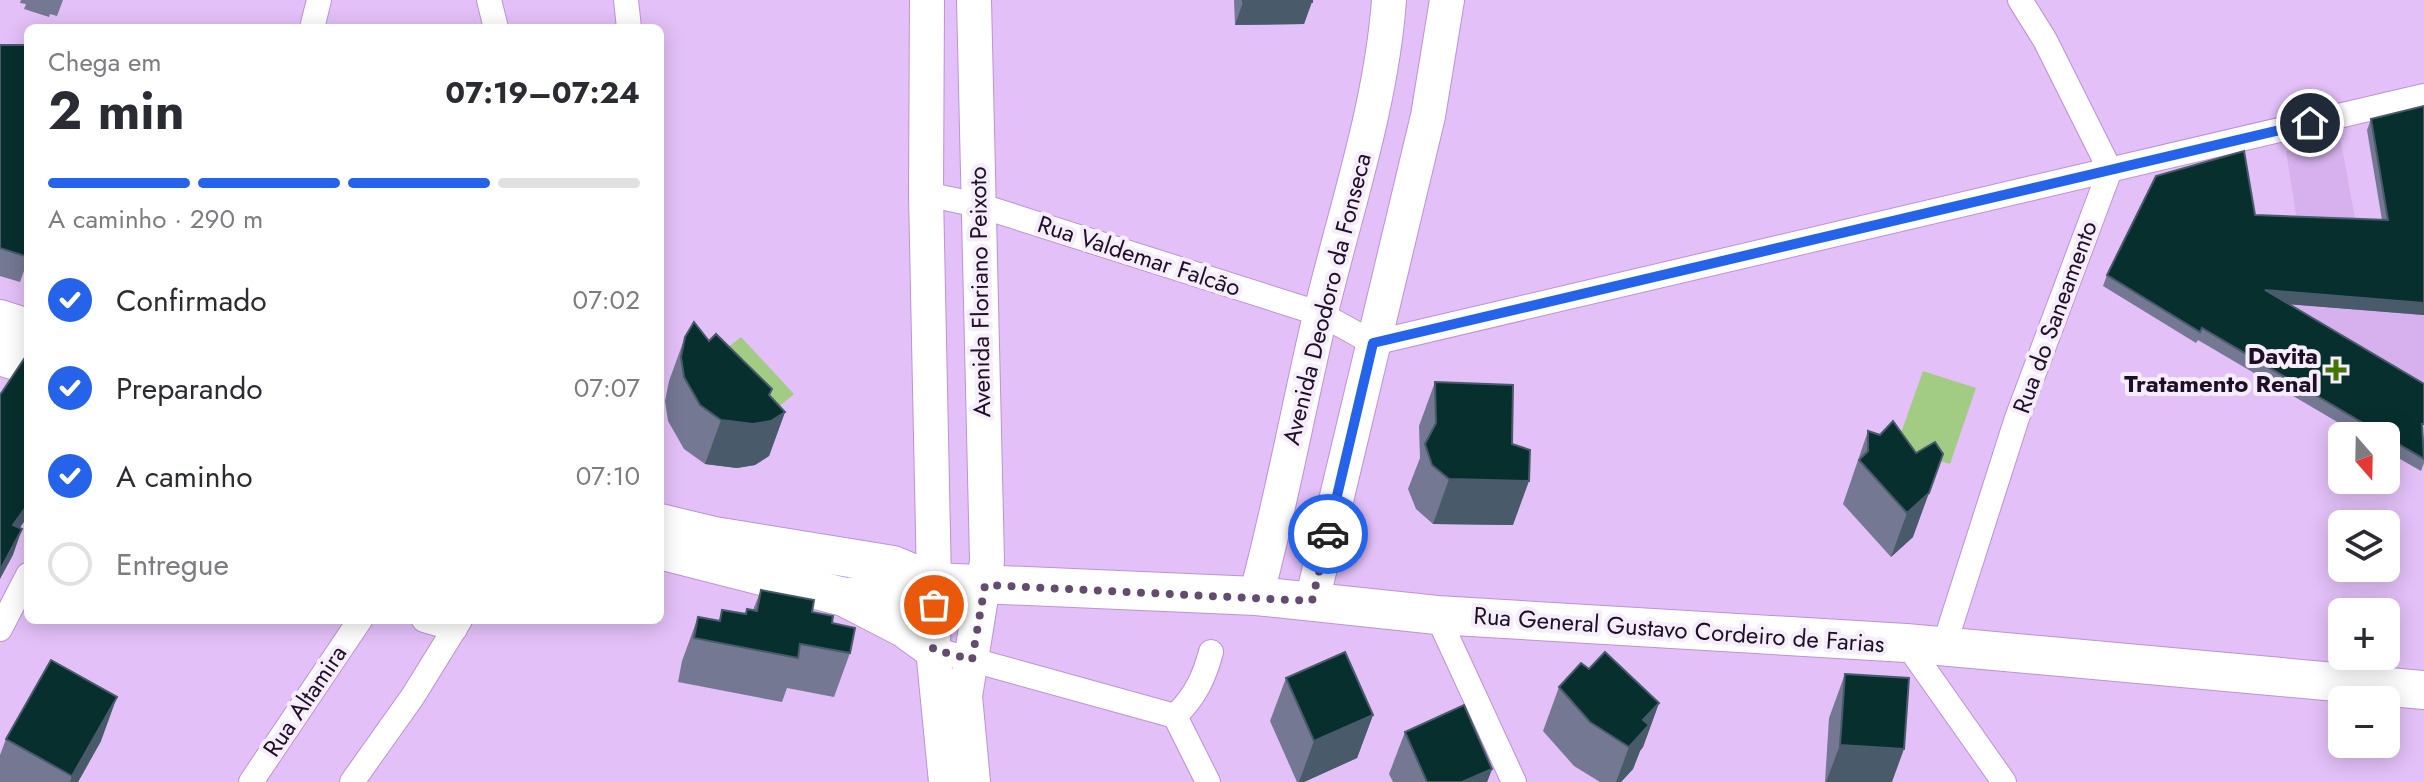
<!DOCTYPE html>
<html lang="pt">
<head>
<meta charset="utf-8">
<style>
	:root { --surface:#fff; --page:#f2f2f3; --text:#2b2b33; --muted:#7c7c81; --line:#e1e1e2; --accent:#2563eb }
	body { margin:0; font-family:Jost,sans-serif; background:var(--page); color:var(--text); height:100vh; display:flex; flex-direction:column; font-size:30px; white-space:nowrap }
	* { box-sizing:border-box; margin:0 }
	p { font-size:26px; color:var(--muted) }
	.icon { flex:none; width:44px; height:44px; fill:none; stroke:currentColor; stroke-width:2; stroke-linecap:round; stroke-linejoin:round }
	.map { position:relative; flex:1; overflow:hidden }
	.sheet { position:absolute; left:24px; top:24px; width:640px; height:600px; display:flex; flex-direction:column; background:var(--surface); border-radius:12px; box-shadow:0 4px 20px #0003 }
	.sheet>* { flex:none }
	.needle { width:52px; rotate:160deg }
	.fabs { position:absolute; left:2328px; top:422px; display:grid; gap:16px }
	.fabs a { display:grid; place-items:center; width:72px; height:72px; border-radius:12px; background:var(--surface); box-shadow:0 4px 20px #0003; font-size:40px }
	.pin { position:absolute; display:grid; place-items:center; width:68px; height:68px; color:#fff; margin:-34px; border:4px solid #fff; border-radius:50%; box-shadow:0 2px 8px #0007 }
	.courier { position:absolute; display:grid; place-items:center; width:80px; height:80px; margin:-40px; border:6px solid #2563eb; border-radius:50%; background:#fff; color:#222; box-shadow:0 2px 10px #0007 }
	.summary em { font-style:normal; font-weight:700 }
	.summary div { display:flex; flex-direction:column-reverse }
	.summary { display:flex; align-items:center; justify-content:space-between; height:136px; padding:0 24px }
	h1 { font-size:52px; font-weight:700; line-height:60px }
	.bar { display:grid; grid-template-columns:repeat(4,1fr); gap:12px 8px; align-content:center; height:96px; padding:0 24px }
	.bar i { height:10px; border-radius:6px; background:var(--line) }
	.bar .active { background:var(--accent) }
	.bar p { grid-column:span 4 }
	ol { padding:0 24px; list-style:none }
	li { display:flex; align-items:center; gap:24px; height:88px }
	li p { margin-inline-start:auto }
	li .icon { padding:8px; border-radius:50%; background:var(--accent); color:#fff; stroke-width:4 }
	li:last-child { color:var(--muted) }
	li i { width:44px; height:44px; border:4px solid var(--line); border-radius:50% }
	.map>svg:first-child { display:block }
	.built { fill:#d6b1ed }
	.green { fill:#a2cc84 }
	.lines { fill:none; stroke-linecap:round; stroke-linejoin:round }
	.minor-casing { stroke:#bd92d6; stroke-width:26 }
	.secondary-casing { stroke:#bd92d6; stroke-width:36 }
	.primary-casing { stroke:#bd92d6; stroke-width:40 }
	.minor { stroke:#fff; stroke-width:24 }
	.secondary { stroke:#fff; stroke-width:34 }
	.primary { stroke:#fff; stroke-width:38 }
	.wall { fill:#757893 }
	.shaded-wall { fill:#495a6b }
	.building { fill:#072f2e; stroke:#495a6b; stroke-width:2 }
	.done { stroke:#634c70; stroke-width:8; stroke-dasharray:0 14.4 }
	.route { stroke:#2563eb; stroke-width:10 }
	.poi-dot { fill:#437600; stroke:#f6edfb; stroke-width:3 }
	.labels { text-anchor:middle; stroke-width:8; stroke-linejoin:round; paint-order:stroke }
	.street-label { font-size:24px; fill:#1e0e27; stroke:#f6edfb }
	.poi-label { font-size:24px; font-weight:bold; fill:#1e0e27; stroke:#f6edfb; text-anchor:end }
</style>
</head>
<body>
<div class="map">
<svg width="2424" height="782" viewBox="0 0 2424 782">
	<rect width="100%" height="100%" fill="#e3c0f8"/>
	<polygon class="built" points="2340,137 2357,229 2424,237 2424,400 2386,436 2197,340 2298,227 2286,151"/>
	<g class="green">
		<polygon points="741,337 794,394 763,420 709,362"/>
		<polygon points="1923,371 1976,388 1950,464 1896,447"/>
	</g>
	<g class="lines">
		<g class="minor-casing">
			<g id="minor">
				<polyline points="489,0 496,28"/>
				<polyline points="626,0 629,28"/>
				<polyline points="312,28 319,0"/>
				<polyline points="926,194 978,205 1321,314 1373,343 2424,96"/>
				<polyline points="1437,615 1514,782"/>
				<polyline points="424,620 455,629"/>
				<polyline points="0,629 28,575"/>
				<polyline points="1906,643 2004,782"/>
				<polyline points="933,649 1175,716"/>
				<polyline points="1943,649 2017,418 2110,170 2045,40 2020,0"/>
				<polyline points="251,782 360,620"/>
				<polyline points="352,782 413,696 460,620"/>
				<path d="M 1208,782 L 1175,716 C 1195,697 1204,678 1211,652"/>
			</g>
		</g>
		<g class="secondary-casing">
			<g id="secondary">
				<polyline points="927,0 926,194 934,582 933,649 946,782"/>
				<path d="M 1256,596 C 1281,504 1298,409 1320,316 C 1345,211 1381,108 1389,0"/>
				<polyline points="1312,601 1428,116 1447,0"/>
				<polyline points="973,782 965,696 987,561 974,0"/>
			</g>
		</g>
		<g class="primary-casing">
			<g id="primary">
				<polyline points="0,319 28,328"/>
				<polyline points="0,356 28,365"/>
				<polyline points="660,523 714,536 893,565 934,582 1256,596 1437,615 1906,643 2424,690"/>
				<polyline points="660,550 844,597 894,594 934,582"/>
				<polyline points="844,597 904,628 933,649"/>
			</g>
		</g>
		<use href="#minor" class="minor"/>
		<use href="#secondary" class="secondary"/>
		<use href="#primary" class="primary"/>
	</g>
	<g class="wall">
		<polygon points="21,0 63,0 57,16 50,14 49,17 24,9 26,4 20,3"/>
		<polygon points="1234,0 1312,0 1304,24 1235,25"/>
		<polygon points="0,45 28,45 28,260 20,282 0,276"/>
		<polygon points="2371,119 2424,315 2288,304 2423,435 2424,463 2421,471 2386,451 2386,436 2361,436 2198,340 2196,343 2103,286 2107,275 2255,215 2382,220 2367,130"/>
		<polygon points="685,337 709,341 769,396 785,412 769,456 755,465 737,468 705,464 684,449 668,421 665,401 669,381"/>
		<polygon points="1435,382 1512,444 1513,525 1433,524 1416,509 1408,489 1420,458 1419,426"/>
		<polygon points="1893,421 1913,537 1891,557 1843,504 1868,431 1880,435"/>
		<polygon points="761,590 832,623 850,653 834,697 787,688 782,702 678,682 682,661 698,617 719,621 722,610 745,614 747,609 753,610"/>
		<polygon points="1589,669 1659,703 1643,747 1640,751 1633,769 1621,782 1600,782 1574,766 1543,731 1559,687"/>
		<polygon points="1845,674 1892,782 1825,782 1829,718"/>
		<polygon points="1286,678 1373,715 1357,758 1304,782 1297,782 1270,721"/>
		<polygon points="1405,732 1492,769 1487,782 1393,782 1389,774"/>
		<polygon points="6,739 101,741 78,782 0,782 0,755"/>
	</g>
	<g class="shaded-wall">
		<polygon points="1243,2 1312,2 1304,24 1235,25"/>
		<polygon points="2265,290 2424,303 2424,315 2261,302"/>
		<polygon points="785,412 769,456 755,465 737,468 705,464 721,420 759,423"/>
		<polygon points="1449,479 1529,481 1513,525 1433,524"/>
		<polygon points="1929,493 1913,537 1891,557 1907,513"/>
		<polygon points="28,504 28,516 4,551 13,525"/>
		<polygon points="22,529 13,555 0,579 0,570"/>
		<polygon points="117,697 101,741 78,782 70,782 72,776"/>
		<polygon points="1659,703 1643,747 1640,751 1633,769 1621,782 1616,782 1629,747 1643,720"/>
		<polygon points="1373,715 1357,758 1304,782 1299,782 1314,741"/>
		<polygon points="1840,745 1904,749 1892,782 1826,782"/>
		<polygon points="1492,769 1487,782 1462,782"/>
	</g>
	<g class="building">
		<rect x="1243" y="0" width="69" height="2"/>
		<polygon points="0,45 28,45 28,257 0,248"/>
		<polygon points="2424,106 2424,303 2265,290 2424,384 2424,424 2422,424 2424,459 2202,328 2200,332 2107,275 2156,176 2244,151 2255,215 2388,220 2371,119"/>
		<polygon points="694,322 709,341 716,334 772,389 769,395 785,412 771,421 753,424 721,420 700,405 684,377 681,357 685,337"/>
		<polygon points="24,359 28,362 28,504 13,525 22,529 0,570 0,395"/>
		<polygon points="1435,382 1513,385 1512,444 1530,450 1529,481 1449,479 1432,465 1425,444 1436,423"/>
		<polygon points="1893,421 1916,453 1935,442 1943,454 1929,493 1907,513 1859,460 1868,451 1868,431 1880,435"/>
		<polygon points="761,590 814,600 812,612 833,616 832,623 855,628 850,653 800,644 798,658 694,638 698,617 720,621 722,610 746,614 747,609 757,611"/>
		<polygon points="1345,652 1373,715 1314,741 1286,678"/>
		<polygon points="1605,652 1659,703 1643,720 1649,725 1629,747 1590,722 1559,687 1581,663 1589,669"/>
		<polygon points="51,660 117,697 72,776 6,739"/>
		<polygon points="1845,674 1909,678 1904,749 1840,745"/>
		<polygon points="1464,705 1492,769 1462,782 1427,782 1405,732"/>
	</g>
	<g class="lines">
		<polyline class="done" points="934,605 933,649 972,660 985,585 1312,601 1328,534"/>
		<polyline class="route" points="1328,534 1373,343 2310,123"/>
	</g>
	<path class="poi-dot" d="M2332 358h8v8h8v8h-8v8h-8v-8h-8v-8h8z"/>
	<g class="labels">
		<g class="street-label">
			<text transform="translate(1139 256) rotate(18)" y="8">Rua Valdemar Falcão</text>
			<text transform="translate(980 292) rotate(-91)" y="8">Avenida Floriano Peixoto</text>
			<text transform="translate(1327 299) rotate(-76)" y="8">Avenida Deodoro da Fonseca</text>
			<text transform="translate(2055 317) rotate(-70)" y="8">Rua do Saneamento</text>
			<text transform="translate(1679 630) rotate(4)" y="8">Rua General Gustavo Cordeiro de Farias</text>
			<text transform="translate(305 701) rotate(-56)" y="8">Rua Altamira</text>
		</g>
		<g class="poi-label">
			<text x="2318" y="364">Davita<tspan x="2318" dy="28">Tratamento Renal</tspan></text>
		</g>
	</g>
</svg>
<div class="fabs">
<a><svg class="needle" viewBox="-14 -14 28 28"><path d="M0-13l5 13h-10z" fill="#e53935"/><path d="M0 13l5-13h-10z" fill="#7c7c81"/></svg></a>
<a><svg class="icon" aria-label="layers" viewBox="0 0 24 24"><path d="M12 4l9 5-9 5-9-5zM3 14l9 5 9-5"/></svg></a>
<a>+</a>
<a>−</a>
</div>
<div class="pin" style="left:934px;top:605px;background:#ea580c"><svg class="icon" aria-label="bag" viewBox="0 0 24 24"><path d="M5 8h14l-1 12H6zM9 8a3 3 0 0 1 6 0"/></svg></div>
<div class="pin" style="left:2310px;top:123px;background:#1f2937"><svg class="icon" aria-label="home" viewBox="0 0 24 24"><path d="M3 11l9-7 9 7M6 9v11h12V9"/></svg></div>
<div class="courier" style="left:1328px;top:534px"><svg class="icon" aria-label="car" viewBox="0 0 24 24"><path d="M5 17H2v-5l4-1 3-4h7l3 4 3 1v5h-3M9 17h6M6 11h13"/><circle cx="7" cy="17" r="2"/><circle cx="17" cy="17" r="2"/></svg></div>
<section class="sheet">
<div class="summary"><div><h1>2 min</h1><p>Chega em</p></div><em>07:19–07:24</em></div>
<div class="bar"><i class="active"></i><i class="active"></i><i class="active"></i><i></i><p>A caminho · 290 m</p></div>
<ol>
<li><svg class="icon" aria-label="check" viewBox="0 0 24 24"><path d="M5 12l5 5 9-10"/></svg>Confirmado<p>07:02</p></li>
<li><svg class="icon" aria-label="check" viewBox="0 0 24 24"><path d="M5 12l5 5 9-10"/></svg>Preparando<p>07:07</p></li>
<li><svg class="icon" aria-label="check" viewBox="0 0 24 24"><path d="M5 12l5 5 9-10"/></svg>A caminho<p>07:10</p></li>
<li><i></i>Entregue</li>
</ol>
</section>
</div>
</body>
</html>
